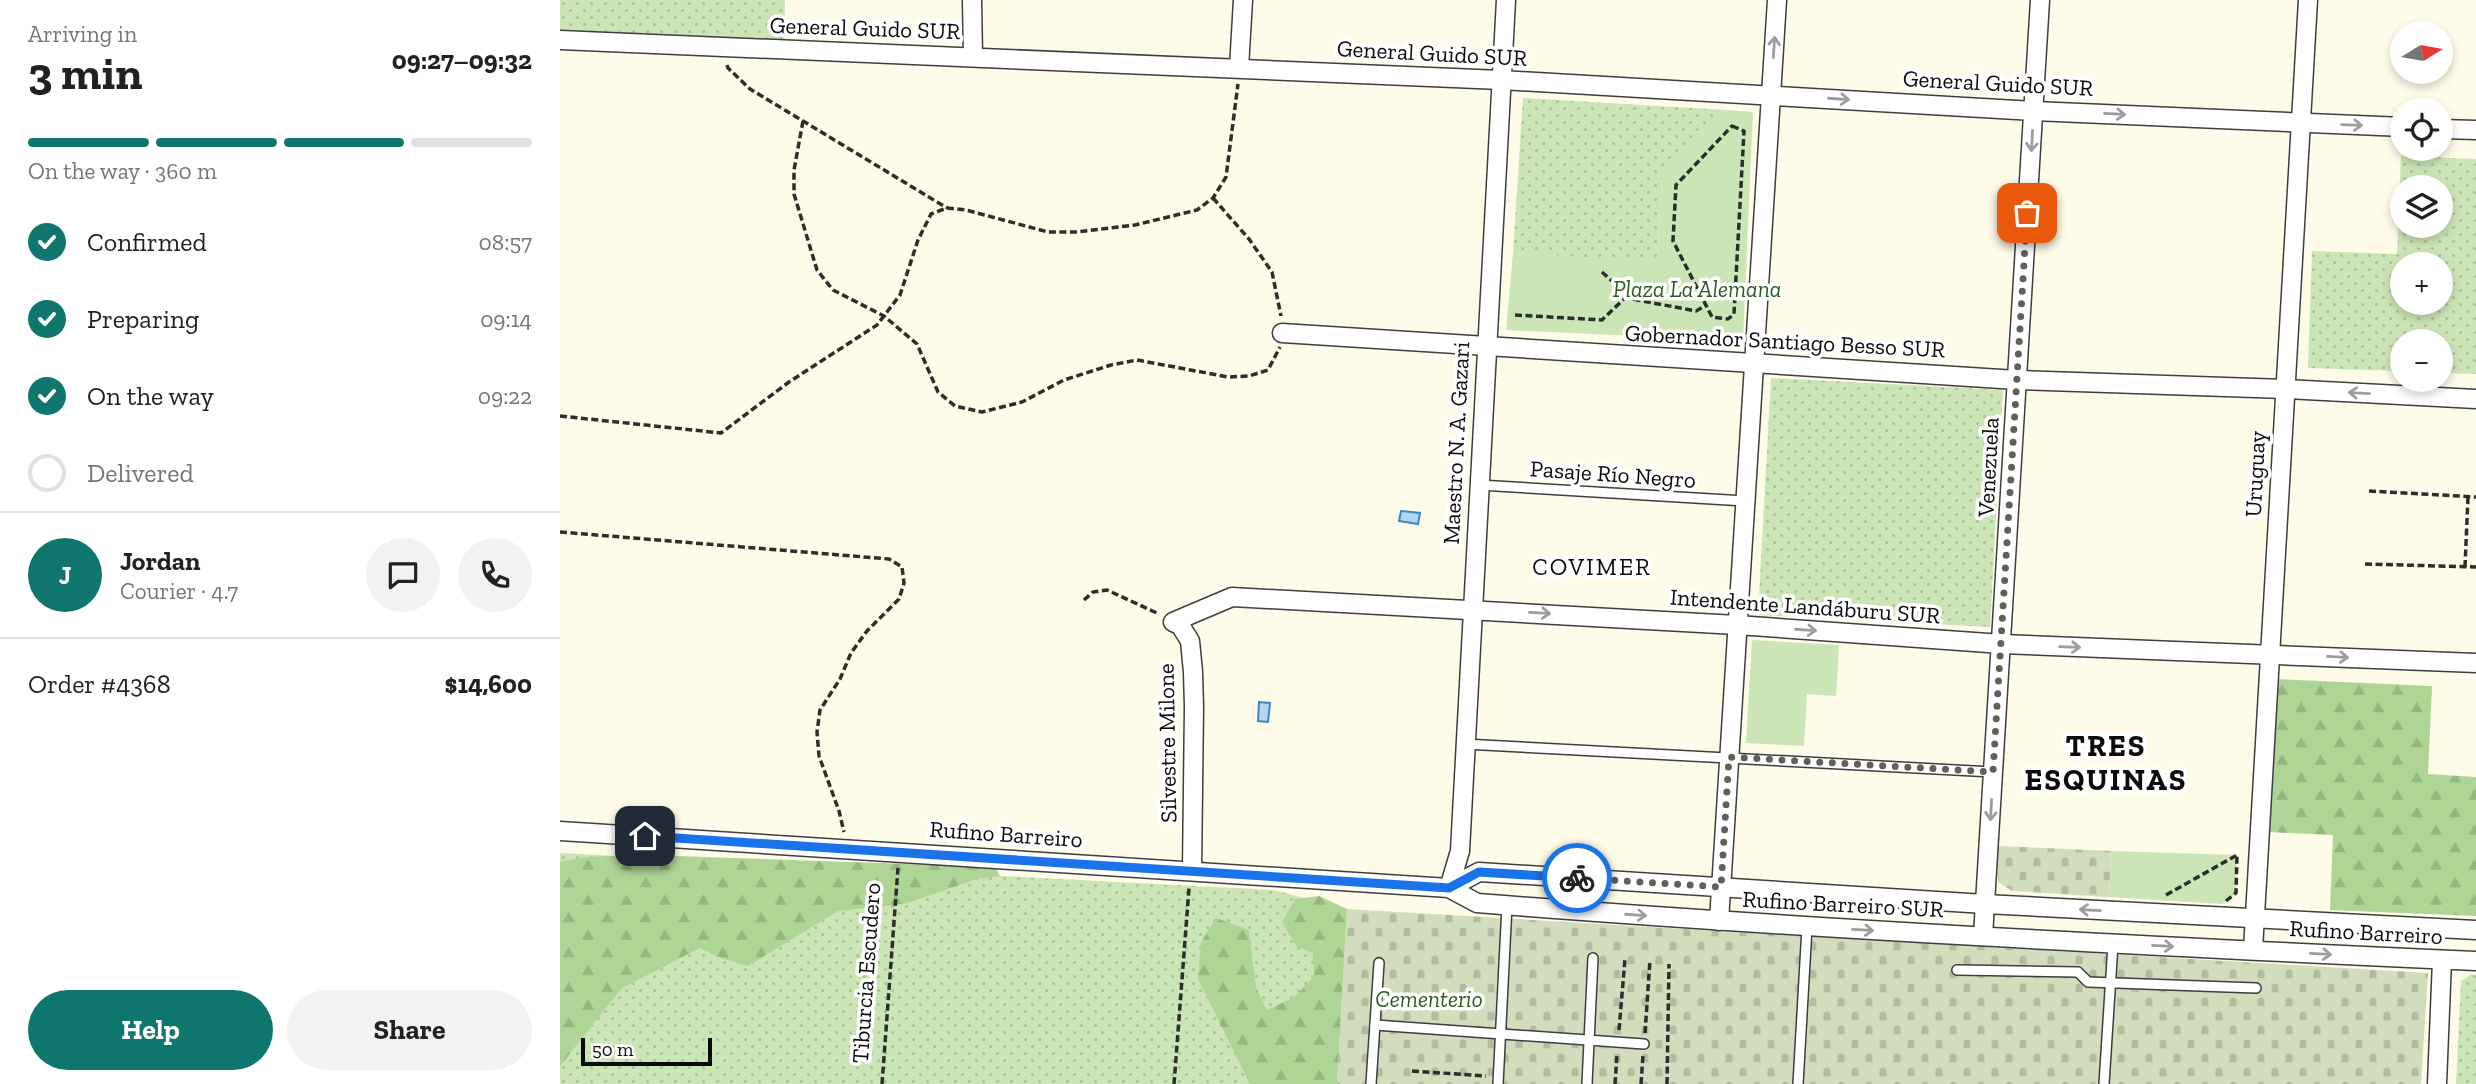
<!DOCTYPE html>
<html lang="en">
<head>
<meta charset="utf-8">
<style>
	:root { --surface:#fff; --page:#f2f2f2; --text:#202124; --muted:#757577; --line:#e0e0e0; --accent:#0f766e }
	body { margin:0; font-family:"Zilla Slab",serif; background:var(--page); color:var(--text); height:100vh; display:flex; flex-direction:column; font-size:26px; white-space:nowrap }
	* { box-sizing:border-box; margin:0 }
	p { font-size:23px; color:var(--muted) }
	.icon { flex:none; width:38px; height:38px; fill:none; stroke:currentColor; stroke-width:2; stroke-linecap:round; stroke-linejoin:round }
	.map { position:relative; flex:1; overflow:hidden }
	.details { display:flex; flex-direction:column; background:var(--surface); width:560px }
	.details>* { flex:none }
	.needle { width:46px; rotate:79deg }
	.buttons { position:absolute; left:1830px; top:21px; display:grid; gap:14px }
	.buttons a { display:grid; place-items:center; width:63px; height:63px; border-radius:50%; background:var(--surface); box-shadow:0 4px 10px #0003; font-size:35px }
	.scale { position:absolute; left:21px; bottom:18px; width:131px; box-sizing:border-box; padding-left:7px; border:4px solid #0b0b0b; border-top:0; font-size:19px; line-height:24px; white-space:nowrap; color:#0b0b0b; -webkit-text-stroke:5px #fff; paint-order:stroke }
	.pin { position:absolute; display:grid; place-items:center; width:60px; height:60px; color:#fff; margin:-30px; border-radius:14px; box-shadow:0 4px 10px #0006 }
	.courier { position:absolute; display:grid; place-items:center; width:70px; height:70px; margin:-35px; border:5px solid #1a73e8; border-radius:50%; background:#fff; color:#222; box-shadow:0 2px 9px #0007 }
	.headline em { font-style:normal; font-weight:700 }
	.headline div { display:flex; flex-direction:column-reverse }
	.headline { display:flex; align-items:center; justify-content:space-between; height:119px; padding:0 28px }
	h1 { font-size:46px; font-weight:700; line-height:52px }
	.bar { display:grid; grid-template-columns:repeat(4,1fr); gap:10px 7px; align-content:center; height:84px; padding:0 28px }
	.bar i { height:9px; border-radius:5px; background:var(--line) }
	.bar .on { background:var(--accent) }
	.bar p { grid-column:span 4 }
	.line { display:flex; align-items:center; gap:18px; padding:0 28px; border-top:2px solid var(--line) }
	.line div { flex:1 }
	.round { display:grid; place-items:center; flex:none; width:74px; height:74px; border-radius:37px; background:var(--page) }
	ol { padding:0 28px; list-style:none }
	li { display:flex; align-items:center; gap:21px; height:77px }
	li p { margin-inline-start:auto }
	li .icon { padding:7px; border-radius:50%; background:var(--accent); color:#fff; stroke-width:4 }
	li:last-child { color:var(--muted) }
	li i { width:38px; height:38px; border:4px solid var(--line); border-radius:50% }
	.cta { display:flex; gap:14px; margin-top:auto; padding:14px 28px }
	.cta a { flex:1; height:80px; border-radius:42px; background:var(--accent); color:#fff; font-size:28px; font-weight:700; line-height:80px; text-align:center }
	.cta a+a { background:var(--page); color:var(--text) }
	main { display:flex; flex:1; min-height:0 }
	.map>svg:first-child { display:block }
	.grass { fill:url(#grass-dots); fill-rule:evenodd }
	.forest { fill:url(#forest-firs) }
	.cemetery { fill:url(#cemetery-stones) }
	.park { fill:#cce5b6 }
	.water { fill:#b1d6f2; stroke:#3c86c5; stroke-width:2 }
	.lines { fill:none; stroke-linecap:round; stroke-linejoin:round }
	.lane-casing { stroke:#3e3e3e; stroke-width:12 }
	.street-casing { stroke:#3e3e3e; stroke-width:21 }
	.path { stroke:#2d2d2d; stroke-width:3.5; stroke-dasharray:7 3.5; stroke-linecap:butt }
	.lane { stroke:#fff; stroke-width:9 }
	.street { stroke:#fff; stroke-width:18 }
	.oneway { stroke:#9d9d9d }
	.done { stroke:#605f59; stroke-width:7; stroke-dasharray:0 12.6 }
	.route { stroke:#1a73e8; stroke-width:9 }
	.labels { text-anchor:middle; stroke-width:7; stroke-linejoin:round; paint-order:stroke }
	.street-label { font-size:23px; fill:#0b0b0b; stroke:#fff }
	.park-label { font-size:23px; font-style:italic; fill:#295e20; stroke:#fff }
	.neighbourhood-label { font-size:24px; letter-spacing:2px; fill:#0b0b0b; stroke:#fff }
	.district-label { font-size:30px; font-weight:bold; letter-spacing:2px; fill:#0b0b0b; stroke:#fff }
</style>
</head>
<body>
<main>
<section class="details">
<div class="headline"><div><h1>3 min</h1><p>Arriving in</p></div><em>09:27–09:32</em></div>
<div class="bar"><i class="on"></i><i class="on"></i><i class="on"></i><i></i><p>On the way · 360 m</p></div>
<ol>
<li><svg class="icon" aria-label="check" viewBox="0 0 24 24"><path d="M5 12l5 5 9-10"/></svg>Confirmed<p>08:57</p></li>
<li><svg class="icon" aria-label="check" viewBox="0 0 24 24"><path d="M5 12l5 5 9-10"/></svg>Preparing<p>09:14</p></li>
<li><svg class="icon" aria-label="check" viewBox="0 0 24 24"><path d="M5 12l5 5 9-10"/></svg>On the way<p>09:22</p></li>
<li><i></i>Delivered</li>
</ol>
<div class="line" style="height:126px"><b class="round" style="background:var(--accent);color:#fff">J</b><div><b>Jordan</b><p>Courier · 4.7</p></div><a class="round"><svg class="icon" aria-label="chat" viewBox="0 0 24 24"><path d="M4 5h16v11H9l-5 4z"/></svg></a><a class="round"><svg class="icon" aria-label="phone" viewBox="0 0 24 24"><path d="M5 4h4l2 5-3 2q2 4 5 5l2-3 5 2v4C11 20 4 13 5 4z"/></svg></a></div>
<div class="line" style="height:91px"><div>Order #4368</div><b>$14,600</b></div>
<div class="cta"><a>Help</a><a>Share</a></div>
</section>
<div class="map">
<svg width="1916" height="1084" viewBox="0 0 1916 1084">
	<defs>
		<pattern id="grass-dots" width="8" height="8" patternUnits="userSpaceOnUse" patternTransform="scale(1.75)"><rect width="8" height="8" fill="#cce5b6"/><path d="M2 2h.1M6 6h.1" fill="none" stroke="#aec39b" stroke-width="1.8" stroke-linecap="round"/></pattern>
		<pattern id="forest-firs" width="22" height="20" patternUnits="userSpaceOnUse" patternTransform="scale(1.75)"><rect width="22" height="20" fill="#afd596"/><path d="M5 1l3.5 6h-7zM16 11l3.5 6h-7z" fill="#95b680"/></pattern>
		<pattern id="cemetery-stones" width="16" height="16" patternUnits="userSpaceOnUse" patternTransform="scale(1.75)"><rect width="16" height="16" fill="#d1ddbd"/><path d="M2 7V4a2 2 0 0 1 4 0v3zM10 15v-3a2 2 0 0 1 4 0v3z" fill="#b2bca1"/></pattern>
	</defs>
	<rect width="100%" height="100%" fill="#fefbe9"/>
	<g class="grass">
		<polygon points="0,0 225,0 224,48 0,40"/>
		<polygon points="963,98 1167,110 1102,178 1097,262 953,253"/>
		<path d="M 1841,156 L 1916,159 L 1916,374 L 1881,373 L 1881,341 L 1843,341 L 1843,371 L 1748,368 L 1752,251 L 1837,254 ZM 1843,187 L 1881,187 L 1881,226 L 1843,226 ZM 1881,264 L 1881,303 L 1843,303 L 1843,264 Z"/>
		<polygon points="1211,378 1443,390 1430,627 1198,615"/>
		<polygon points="0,853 714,890 787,909 777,1084 0,1084"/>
		<polygon points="1912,974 1916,975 1916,1084 1896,1084 1901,981"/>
	</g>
	<g class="forest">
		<polygon points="1715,679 1872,686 1868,774 1916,777 1916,916 1770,910 1773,835 1709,832"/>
		<polygon points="85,855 435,867 440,876 417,879 344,904 278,911 188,966 161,958 140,948 62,988 0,1066 0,862 25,857"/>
		<polygon points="759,896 787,909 777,1084 690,1084 638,979 641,942 656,918 689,930 696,988 707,1010 733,998 754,977 753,953 736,946 722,922 735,899"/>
	</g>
	<g class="cemetery">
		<polygon points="1437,846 1551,851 1549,897 1452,891 1438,882"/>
		<polygon points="787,909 1868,973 1861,1084 777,1084"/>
	</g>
	<g class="park">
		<polygon points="1167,110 1193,112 1183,341 946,330 953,253 1097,261 1102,178"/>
		<polygon points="1192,640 1279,645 1276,696 1247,694 1244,746 1186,743"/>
		<polygon points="1551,851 1677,855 1676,893 1662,904 1549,897"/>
	</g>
	<g class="water">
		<polygon points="841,511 860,513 858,524 839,521"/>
		<polygon points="699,702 710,703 708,722 698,721"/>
	</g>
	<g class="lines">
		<g class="lane-casing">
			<g id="lane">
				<polyline points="919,485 1185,501"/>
				<polyline points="904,744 1433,772"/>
				<polyline points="1397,970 1518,972 1528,982 1696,988"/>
				<polyline points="815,1025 1084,1044"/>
				<polyline points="811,1084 819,963"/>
				<polyline points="938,1084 947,905"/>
				<polyline points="1027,1084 1033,958"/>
				<polyline points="1238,1084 1247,927"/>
				<polyline points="1544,1084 1553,944"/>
			</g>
		</g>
		<g class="street-casing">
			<g id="street">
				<polyline points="412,0 413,57"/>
				<polyline points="0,40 941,80 1474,111 1843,127"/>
				<polyline points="679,68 683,0"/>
				<polyline points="1881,129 1916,130"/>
				<polyline points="722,333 1457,380 1725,389 1916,399"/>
				<path d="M 0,831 L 889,888 L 917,903 C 1250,929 1583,946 1916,961"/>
				<polyline points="632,870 634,707 633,672 630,641 620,625 613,622 672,597 1177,625 1442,644 1916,663"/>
				<polyline points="889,888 919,872 1425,904 1916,930"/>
				<polyline points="889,888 900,851 946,0"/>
				<polyline points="1159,921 1217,0"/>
				<polyline points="1423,936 1480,0"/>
				<polyline points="1693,950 1748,0"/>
				<polyline points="1877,1084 1882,960"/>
			</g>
		</g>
		<g class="path">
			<polyline points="167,65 168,68 190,89 387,208"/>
			<polyline points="243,121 234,170 234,194 257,270 273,290 324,316 357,344 378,392 395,406 422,412 462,402 504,380 551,365 577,360 668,377 689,376 708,370 720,347"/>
			<polygon points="1172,126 1184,131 1174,314 1168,319 1152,317 1113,241 1116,185"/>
			<polyline points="653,198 689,239 712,272 721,316"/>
			<polyline points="1042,272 1072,299 1136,311 1145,306"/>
			<polyline points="955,315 1042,320 1068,295"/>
			<polyline points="0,416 161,433 229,382 317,325 340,295 358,240 371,214 387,208 406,210 488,232 517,232 575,225 637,210 653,198 666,177 678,84"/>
			<polyline points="1809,491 1916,497"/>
			<polyline points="0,532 329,559 342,567 344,583 339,599 307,631 291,653 280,679 260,710 257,732 259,756 279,811 284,832"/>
			<polyline points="1805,564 1916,567"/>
			<polyline points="1905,567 1908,497"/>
			<polyline points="524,600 533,592 547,590 599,614"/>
			<polyline points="1606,895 1677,855"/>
			<polyline points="1666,901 1676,893 1677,855"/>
			<polyline points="1059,1030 1065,959"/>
			<polyline points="1085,1033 1090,960"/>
			<polyline points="852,1071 926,1076"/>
			<polyline points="322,1084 338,868"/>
			<polyline points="614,1084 629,888"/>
			<polyline points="1055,1084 1057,1055"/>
			<polyline points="1081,1084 1083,1055"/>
			<polyline points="1107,1084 1109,964"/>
		</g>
		<use href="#lane" class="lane"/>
		<use href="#street" class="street"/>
	</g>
	<defs><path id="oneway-shaft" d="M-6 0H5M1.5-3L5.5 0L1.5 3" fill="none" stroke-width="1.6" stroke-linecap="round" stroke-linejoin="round" transform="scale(1.75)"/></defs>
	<g class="oneway">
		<use href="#oneway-shaft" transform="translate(1214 47) rotate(-86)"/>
		<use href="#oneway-shaft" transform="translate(1279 99) rotate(4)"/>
		<use href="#oneway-shaft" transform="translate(1555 114) rotate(3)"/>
		<use href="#oneway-shaft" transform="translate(1792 125) rotate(2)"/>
		<use href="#oneway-shaft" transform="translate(1472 141) rotate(93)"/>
		<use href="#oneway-shaft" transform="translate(1799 393) rotate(-177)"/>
		<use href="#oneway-shaft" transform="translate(980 613) rotate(3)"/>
		<use href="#oneway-shaft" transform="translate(1246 630) rotate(4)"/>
		<use href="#oneway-shaft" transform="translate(1510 647) rotate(2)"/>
		<use href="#oneway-shaft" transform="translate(1778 657) rotate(3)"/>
		<use href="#oneway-shaft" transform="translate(1431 810) rotate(93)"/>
		<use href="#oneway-shaft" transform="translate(1530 910) rotate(-177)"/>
		<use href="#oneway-shaft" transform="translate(1076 915) rotate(4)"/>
		<use href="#oneway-shaft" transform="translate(1303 930) rotate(3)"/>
		<use href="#oneway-shaft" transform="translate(1603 946) rotate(3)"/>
		<use href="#oneway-shaft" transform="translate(1761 954) rotate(3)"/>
	</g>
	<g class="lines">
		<polyline class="done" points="1017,878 1161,887 1169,757 1433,772 1467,213"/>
		<polyline class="route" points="85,836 889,888 919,872 1017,878"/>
	</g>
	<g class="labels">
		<g class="street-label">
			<text transform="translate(305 28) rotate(2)" y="8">General Guido SUR</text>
			<text transform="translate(872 53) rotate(3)" y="8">General Guido SUR</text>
			<text transform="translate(1438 83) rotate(3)" y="8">General Guido SUR</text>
			<text transform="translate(1225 341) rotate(3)" y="8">Gobernador Santiago Besso SUR</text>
			<text transform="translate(896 443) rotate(-87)" y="8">Maestro N. A. Gazari</text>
			<text transform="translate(1428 467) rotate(-87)" y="8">Venezuela</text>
			<text transform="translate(1053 474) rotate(4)" y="8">Pasaje Río Negro</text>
			<text transform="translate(1695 474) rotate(-87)" y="8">Uruguay</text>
			<text transform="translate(1245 606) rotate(4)" y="8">Intendente Landáburu SUR</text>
			<text transform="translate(607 743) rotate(-91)" y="8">Silvestre Milone</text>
			<text transform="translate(446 834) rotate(4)" y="8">Rufino Barreiro</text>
			<text transform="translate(1283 904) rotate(3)" y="8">Rufino Barreiro SUR</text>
			<text transform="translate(1806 932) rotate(3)" y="8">Rufino Barreiro</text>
			<text transform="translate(306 973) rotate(-86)" y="8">Tiburcia Escudero</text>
		</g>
		<g class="park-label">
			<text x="1137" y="297">Plaza La Alemana</text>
			<text x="869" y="1007">Cementerio</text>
		</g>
		<g class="neighbourhood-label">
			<text x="1032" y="575">COVIMER</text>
		</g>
		<g class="district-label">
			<text x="1546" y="756">TRES<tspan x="1546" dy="34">ESQUINAS</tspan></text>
		</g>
	</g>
</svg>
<div class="buttons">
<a><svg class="needle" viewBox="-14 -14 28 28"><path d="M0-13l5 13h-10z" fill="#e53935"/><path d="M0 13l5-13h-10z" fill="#757577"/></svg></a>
<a><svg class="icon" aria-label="locate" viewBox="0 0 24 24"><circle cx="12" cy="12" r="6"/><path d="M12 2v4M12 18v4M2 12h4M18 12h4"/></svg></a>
<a><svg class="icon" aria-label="layers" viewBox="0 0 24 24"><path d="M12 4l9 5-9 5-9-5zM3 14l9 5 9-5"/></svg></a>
<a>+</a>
<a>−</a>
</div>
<div class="scale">50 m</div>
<div class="pin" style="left:1467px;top:213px;background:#ea580c"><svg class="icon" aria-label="bag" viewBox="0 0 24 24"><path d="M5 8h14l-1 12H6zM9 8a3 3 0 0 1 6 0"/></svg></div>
<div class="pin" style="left:85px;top:836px;background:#1f2937"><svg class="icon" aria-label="home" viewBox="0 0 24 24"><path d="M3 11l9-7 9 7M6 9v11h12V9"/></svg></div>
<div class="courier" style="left:1017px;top:878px"><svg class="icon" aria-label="bike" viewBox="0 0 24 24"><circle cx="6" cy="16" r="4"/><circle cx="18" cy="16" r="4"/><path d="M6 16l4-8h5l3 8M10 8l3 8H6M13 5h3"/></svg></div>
</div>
</main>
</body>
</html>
